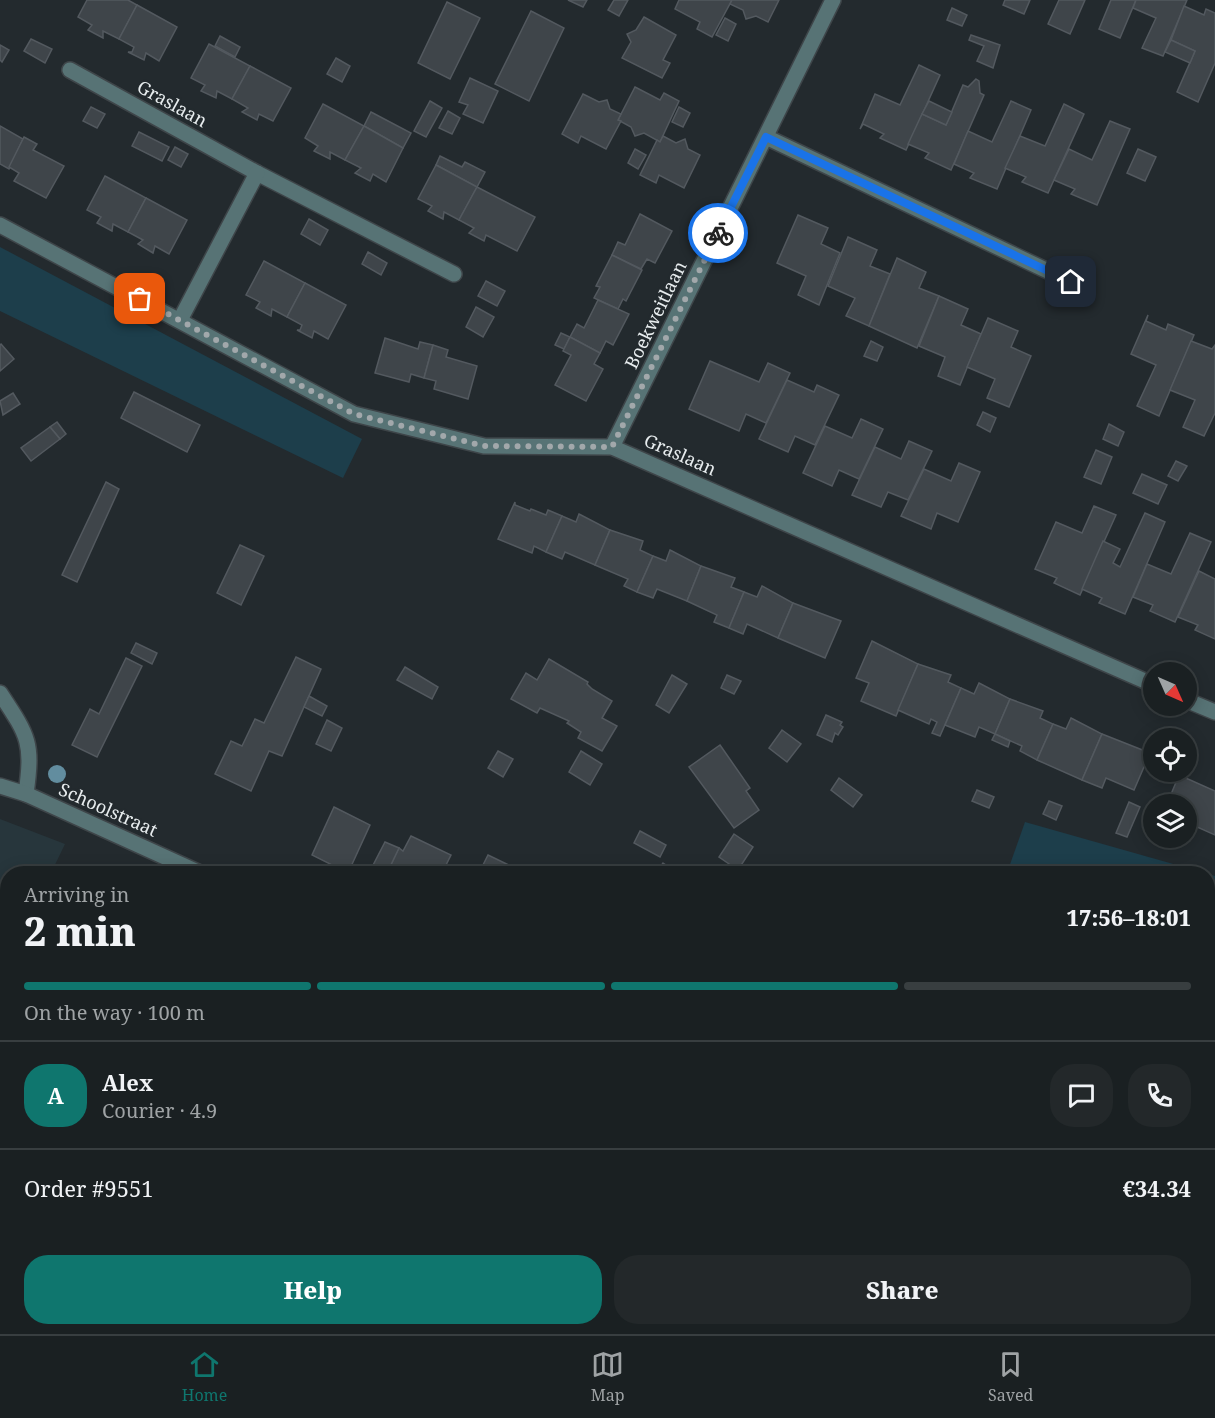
<!DOCTYPE html>
<html lang="en">
<head>
<meta charset="utf-8">
<style>
	:root { --surface:#1a2022; --page:#23282a; --text:#f1f3f6; --muted:#9fa3a5; --line:#383e40; --accent:#0f766e }
	body { margin:0; font-family:"Noto Serif",serif; background:var(--page); color:var(--text); height:100vh; display:flex; flex-direction:column; font-size:22px; white-space:nowrap }
	* { box-sizing:border-box; margin:0 }
	p { font-size:20px; color:var(--muted) }
	.icon { flex:none; width:33px; height:33px; fill:none; stroke:currentColor; stroke-width:2; stroke-linecap:round; stroke-linejoin:round }
	.map { position:relative; flex:1; overflow:hidden }
	.side { position:absolute; left:0px; top:866px; width:1215px; height:470px; display:flex; flex-direction:column; background:var(--surface); border-radius:24px 24px 0 0; box-shadow:0 3px 15px #0003,0 0 0 2px var(--line) }
	.side>* { flex:none }
	.needle { width:39px; rotate:135deg }
	.buttons { position:absolute; left:1143px; top:662px; display:grid; gap:12px }
	.buttons a { display:grid; place-items:center; width:54px; height:54px; border-radius:50%; background:var(--surface); box-shadow:0 3px 15px #0003,0 0 0 2px var(--line); font-size:30px }
	.pin { position:absolute; display:grid; place-items:center; width:51px; height:51px; color:#fff; margin:-26px; border-radius:12px; box-shadow:0 3px 9px #0006 }
	.courier { position:absolute; display:grid; place-items:center; width:60px; height:60px; margin:-30px; border:4px solid #1a73e8; border-radius:50%; background:#fff; color:#222; box-shadow:0 2px 8px #0007 }
	.head em { font-style:normal; font-weight:800 }
	.head div { display:flex; flex-direction:column-reverse }
	.head { display:flex; align-items:center; justify-content:space-between; height:102px; padding:0 24px }
	h1 { font-size:39px; font-weight:800; line-height:45px }
	.bar { display:grid; grid-template-columns:repeat(4,1fr); gap:9px 6px; align-content:center; height:72px; padding:0 24px }
	.bar i { height:8px; border-radius:4px; background:var(--line) }
	.bar .on { background:var(--accent) }
	.bar p { grid-column:span 4 }
	.line { display:flex; align-items:center; gap:15px; padding:0 24px; border-top:2px solid var(--line) }
	.line div { flex:1 }
	.round { display:grid; place-items:center; flex:none; width:63px; height:63px; border-radius:24px; background:var(--page) }
	.cta { display:flex; gap:12px; margin-top:auto; padding:12px 24px }
	.cta a { flex:1; height:69px; border-radius:24px; background:var(--accent); color:#fff; font-size:24px; font-weight:800; line-height:69px; text-align:center }
	.cta a+a { background:var(--page); color:var(--text) }
	.tabs { display:flex; justify-content:space-around; align-items:center; height:84px; border-top:2px solid var(--line); background:var(--surface); font-size:16px; color:var(--muted) }
	.tabs a { display:grid; justify-items:center; gap:3px }
	.tabs .on { color:var(--accent) }
	.map>svg:first-child { display:block }
	.built { fill:#27363c }
	.green { fill:#1d3e4b }
	.building { fill:#3f454a; stroke:#53595f; stroke-width:1.5 }
	.lines { fill:none; stroke-linecap:round; stroke-linejoin:round }
	.minor-casing { stroke:#3e4549; stroke-width:18 }
	.minor { stroke:#577375; stroke-width:15 }
	.tree { fill:#628d9f }
	.done { stroke:#a2a8ab; stroke-width:6; stroke-dasharray:0 10.8 }
	.route { stroke:#1a73e8; stroke-width:8 }
	.labels { text-anchor:middle; stroke-width:4.5; stroke-linejoin:round; paint-order:stroke }
	.street-label { font-size:18px; fill:#e7ecee; stroke:#232a2e }
</style>
</head>
<body>
<div class="map">
<svg width="1215" height="1334" viewBox="0 0 1215 1334">
	<rect width="100%" height="100%" fill="#232a2e"/>
	<g class="built">
		<polygon points="0,819 65,844 51,873 8,873 7,1038 0,1035"/>
		<polygon points="1215,1248 1215,1334 1181,1334 1184,1328 1208,1328 1208,1267"/>
	</g>
	<g class="green">
		<polygon points="0,247 362,439 343,478 0,311"/>
		<polygon points="1025,822 1205,873 1007,873"/>
		<polygon points="1208,874 1215,876 1215,1140 1208,1159"/>
		<polygon points="0,1035 8,1038 8,1328 377,1328 390,1334 0,1334"/>
		<polygon points="1002,1328 1140,1328 1137,1334 999,1334"/>
	</g>
	<g class="building">
		<polygon points="87,0 128,0 137,5 119,39 103,31 103,38 88,30 92,25 78,17"/>
		<polygon points="568,0 587,0 583,7"/>
		<polygon points="614,0 628,0 619,16 608,10"/>
		<polygon points="679,0 732,0 712,37 697,29 700,22 675,9"/>
		<polygon points="732,0 779,0 768,22 756,16 746,19 743,10 730,4"/>
		<polygon points="1005,0 1030,0 1024,14 1003,5"/>
		<polygon points="1059,0 1085,0 1070,34 1048,24"/>
		<polygon points="1111,0 1136,0 1120,38 1099,29"/>
		<polygon points="1136,0 1187,0 1163,56 1142,48 1156,18 1133,8"/>
		<polygon points="447,2 480,18 450,79 418,63"/>
		<polygon points="137,5 177,27 159,61 146,53 144,60 128,52 132,52 134,47 119,39"/>
		<polygon points="1184,6 1204,15 1206,9 1215,13 1215,63 1198,102 1177,92 1195,51 1171,40"/>
		<polygon points="952,8 967,15 962,26 947,20"/>
		<polygon points="531,11 564,28 529,101 495,84"/>
		<polygon points="644,17 676,35 663,60 670,63 662,78 622,58 631,42 627,34 636,30"/>
		<polygon points="725,18 736,24 728,41 716,35"/>
		<polygon points="971,35 1000,45 993,68 977,61 984,46 969,40"/>
		<polygon points="220,36 240,47 235,57 215,46"/>
		<polygon points="31,39 52,49 45,63 24,51"/>
		<polygon points="1171,40 1195,51 1190,63 1165,52"/>
		<polygon points="209,44 250,66 232,99 217,91 216,98 201,91 205,85 191,78"/>
		<polygon points="0,45 9,50 2,62 0,60"/>
		<polygon points="336,58 350,66 342,82 327,74"/>
		<polygon points="919,65 940,75 906,150 880,138 884,134 863,124 860,129 875,94 900,105"/>
		<polygon points="250,66 291,88 273,121 259,114 257,120 242,112 248,108 232,99"/>
		<polygon points="470,78 498,91 483,123 463,114 468,105 459,102"/>
		<polygon points="976,79 979,81 980,93 984,95 951,170 925,158 929,153 908,144 922,114 946,125 963,85 968,87"/>
		<polygon points="635,87 660,100 664,93 679,101 660,142 644,133 635,136 631,127 618,120"/>
		<polygon points="583,94 599,102 607,100 610,109 621,114 618,120 621,121 606,149 581,136 578,143 562,134"/>
		<polygon points="430,101 442,108 426,137 414,131"/>
		<polygon points="929,101 952,112 946,125 922,114"/>
		<polygon points="1011,101 1031,110 997,189 970,178 974,173 954,164 968,131 992,142"/>
		<polygon points="323,104 364,126 345,160 330,152 330,159 314,151 318,146 305,138"/>
		<polygon points="1064,104 1084,114 1048,193 1022,182 1026,177 1005,168 1020,136 1045,146"/>
		<polygon points="91,107 105,114 97,128 83,121"/>
		<polygon points="679,107 690,113 683,127 672,122"/>
		<polygon points="448,111 460,118 452,134 439,128"/>
		<polygon points="371,112 411,133 403,148 364,126"/>
		<polygon points="1110,121 1130,129 1097,205 1071,194 1075,189 1054,180 1069,149 1092,160"/>
		<polygon points="0,126 23,139 9,169 0,164"/>
		<polygon points="364,126 403,148 386,182 373,174 370,181 355,173 361,168 345,160"/>
		<polygon points="139,132 169,147 162,161 132,146"/>
		<polygon points="663,136 676,143 685,139 688,149 700,155 684,188 659,175 656,183 640,175 657,140 660,142"/>
		<polygon points="24,137 37,144 33,150 64,166 46,198 14,181 19,173 9,167"/>
		<polygon points="175,147 188,154 181,167 168,160"/>
		<polygon points="635,149 646,155 638,169 628,163"/>
		<polygon points="1138,149 1156,157 1145,181 1127,173"/>
		<polygon points="440,156 462,167 465,162 485,172 477,187 436,165"/>
		<polygon points="436,165 477,187 459,220 444,212 443,219 428,211 432,206 418,199"/>
		<polygon points="105,176 146,198 128,232 113,224 112,231 97,223 101,217 87,210"/>
		<polygon points="477,187 535,217 517,251 486,235 484,241 469,233 474,228 459,220"/>
		<polygon points="146,198 187,220 169,254 155,246 153,253 138,244 143,240 128,232"/>
		<polygon points="640,214 672,231 655,263 647,259 641,269 612,255 618,242 625,245"/>
		<polygon points="798,215 828,228 821,244 840,253 819,305 798,295 806,276 777,263"/>
		<polygon points="309,219 328,230 320,245 301,234"/>
		<polygon points="848,237 877,250 870,266 890,274 869,326 846,316 855,298 828,286"/>
		<polygon points="368,252 387,263 381,275 362,264"/>
		<polygon points="612,255 642,270 626,301 623,299 618,309 594,298 600,287 596,286"/>
		<polygon points="897,258 926,272 919,288 939,296 917,348 869,326"/>
		<polygon points="264,261 305,283 287,317 272,309 271,316 256,308 260,302 246,295"/>
		<polygon points="486,281 505,291 497,306 478,296"/>
		<polygon points="305,283 346,305 328,339 314,331 312,338 297,330 300,330 302,325 287,317"/>
		<polygon points="939,296 968,309 961,325 981,334 960,385 938,376 945,357 919,346"/>
		<polygon points="598,300 629,314 613,345 606,341 600,353 570,337 577,324 584,328"/>
		<polygon points="476,307 494,317 483,337 466,327"/>
		<polygon points="1148,315 1146,321 1166,330 1168,324 1194,335 1159,416 1137,406 1156,365 1131,354"/>
		<polygon points="988,318 1018,331 1011,347 1031,356 1009,407 987,398 995,379 967,367"/>
		<polygon points="561,333 570,337 564,349 555,345"/>
		<polygon points="570,337 600,353 594,364 603,369 586,401 555,385 571,355 563,351"/>
		<polygon points="385,338 418,349 420,342 433,345 424,378 411,374 409,382 375,373"/>
		<polygon points="871,341 883,347 877,361 864,356"/>
		<polygon points="1191,341 1212,349 1215,345 1215,413 1204,436 1183,427 1195,400 1170,390"/>
		<polygon points="1,344 14,359 0,371 0,345"/>
		<polygon points="433,345 448,350 446,357 477,366 468,399 434,389 436,381 424,378"/>
		<polygon points="710,361 759,382 768,363 790,373 766,423 746,414 739,431 689,409"/>
		<polygon points="787,380 814,392 817,385 839,395 815,445 795,436 788,452 759,439"/>
		<polygon points="134,392 200,425 187,452 121,418"/>
		<polygon points="13,393 20,404 3,415 0,401"/>
		<polygon points="983,412 996,418 990,432 977,425"/>
		<polygon points="861,419 883,429 859,479 839,470 832,486 803,473 825,426 852,438"/>
		<polygon points="57,422 66,434 60,439 50,427"/>
		<polygon points="1109,424 1124,432 1118,446 1103,439"/>
		<polygon points="50,427 60,439 31,461 21,448"/>
		<polygon points="909,441 932,451 908,500 888,492 881,507 852,495 875,447 901,459"/>
		<polygon points="1096,450 1112,457 1101,484 1084,477"/>
		<polygon points="1176,461 1187,466 1178,481 1168,476"/>
		<polygon points="959,463 980,472 958,522 937,513 931,529 901,516 924,469 951,481"/>
		<polygon points="1142,474 1167,485 1158,504 1133,493"/>
		<polygon points="106,482 119,489 77,582 62,575"/>
		<polygon points="515,502 515,505 530,511 531,509 546,515 548,510 562,516 546,552 534,546 532,553 498,539"/>
		<polygon points="1094,506 1116,515 1080,595 1054,583 1057,578 1035,569 1056,522 1082,533"/>
		<polygon points="1145,513 1165,522 1125,614 1099,603 1102,598 1082,589 1103,541 1120,549 1113,563 1120,567"/>
		<polygon points="579,514 610,530 595,565 565,552 562,559 546,552 562,516 576,522"/>
		<polygon points="610,530 643,541 640,550 653,556 637,592 624,586 628,579 595,565"/>
		<polygon points="1190,533 1211,542 1175,622 1150,611 1153,605 1133,597 1147,564 1171,574"/>
		<polygon points="240,545 264,556 241,605 217,593"/>
		<polygon points="670,550 701,566 687,601 657,589 653,598 637,592 653,556 666,561"/>
		<polygon points="701,566 735,578 731,587 744,592 729,628 714,622 717,615 687,601"/>
		<polygon points="1199,571 1215,579 1215,639 1195,630 1198,625 1178,617"/>
		<polygon points="762,586 793,603 778,638 747,624 743,634 729,628 744,592 757,597"/>
		<polygon points="793,603 841,621 825,658 778,638"/>
		<polygon points="872,641 918,664 896,716 861,701 869,683 856,678"/>
		<polygon points="136,643 157,653 152,664 131,653"/>
		<polygon points="296,657 321,669 282,756 269,751 251,791 215,774 231,741 242,746 255,719 264,723"/>
		<polygon points="126,658 142,666 97,757 72,745 90,709 99,714"/>
		<polygon points="549,659 588,682 587,684 592,689 612,701 602,718 617,726 602,751 578,738 581,732 567,723 569,721 540,708 537,713 511,699 526,673 537,680"/>
		<polygon points="918,664 951,675 948,682 961,688 940,736 932,733 937,722 931,719 929,724 898,710"/>
		<polygon points="405,667 438,687 432,699 397,680"/>
		<polygon points="672,675 687,684 669,713 656,705"/>
		<polygon points="727,675 741,681 734,694 721,688"/>
		<polygon points="979,683 1010,699 995,734 979,727 975,737 945,725 961,688 974,694"/>
		<polygon points="309,696 327,706 322,716 304,707"/>
		<polygon points="1010,699 1043,711 1040,718 1053,724 1037,760 1020,751 1022,746 995,734"/>
		<polygon points="826,715 842,722 840,725 843,727 838,735 835,733 832,742 817,735"/>
		<polygon points="1071,718 1102,734 1082,780 1037,760 1053,724 1066,729"/>
		<polygon points="327,720 342,728 331,751 316,744"/>
		<polygon points="782,730 801,744 787,762 769,748"/>
		<polygon points="995,734 1010,741 1008,747 992,740"/>
		<polygon points="1102,734 1150,753 1134,790 1106,778 1102,788 1082,780"/>
		<polygon points="720,745 750,788 746,791 759,810 734,828 689,767"/>
		<polygon points="498,751 513,759 503,777 488,768"/>
		<polygon points="581,751 602,764 590,785 569,772"/>
		<polygon points="1179,775 1215,791 1215,835 1186,822 1186,804 1167,804"/>
		<polygon points="839,778 862,795 853,807 831,790"/>
		<polygon points="977,790 994,797 989,808 972,801"/>
		<polygon points="1049,801 1062,806 1056,820 1043,814"/>
		<polygon points="1129,802 1140,807 1127,837 1116,833"/>
		<polygon points="334,807 370,825 348,873 312,855"/>
		<polygon points="640,831 666,845 660,857 634,843"/>
		<polygon points="734,834 753,847 738,870 719,857"/>
		<polygon points="411,836 451,855 442,873 387,873 399,848 403,851"/>
		<polygon points="385,842 399,848 387,873 369,873"/>
		<polygon points="488,855 525,873 479,873"/>
		<polygon points="663,863 678,873 656,873"/>
		<polygon points="1215,919 1215,941 1208,938"/>
		<polygon points="1208,938 1215,941 1215,976 1208,974"/>
		<polygon points="0,1045 8,1048 8,1077 0,1074"/>
		<polygon points="567,1328 634,1328 641,1332 562,1334"/>
		<polygon points="701,1328 751,1328 746,1334 696,1334"/>
		<polygon points="796,1328 808,1328 817,1334 791,1334"/>
	</g>
	<g class="lines">
		<g class="minor-casing">
			<g id="minor">
				<polyline points="70,70 257,173 454,274"/>
				<polyline points="766,137 1071,282"/>
				<polyline points="0,225 354,414 484,446 612,447 1154,685"/>
				<polyline points="180,320 257,173"/>
				<polyline points="612,447 833,0"/>
				<path d="M 0,693 C 29,737 33,742 26,794"/>
				<polyline points="1186,700 1215,712"/>
				<polyline points="0,786 26,794 200,873"/>
				<polyline points="1208,1204 1215,1185"/>
				<polyline points="906,1328 914,1334"/>
				<polyline points="1156,1334 1159,1328"/>
			</g>
		</g>
		<use href="#minor" class="minor"/>
	</g>
	<circle class="tree" cx="57" cy="774" r="9"/>
	<g class="lines">
		<polyline class="done" points="140,299 354,414 484,446 612,447 718,233"/>
		<polyline class="route" points="718,233 766,137 1071,282"/>
	</g>
	<g class="labels">
		<g class="street-label">
			<text transform="translate(172 104) rotate(29)" y="6">Graslaan</text>
			<text transform="translate(656 315) rotate(-64)" y="6">Boekweitlaan</text>
			<text transform="translate(680 455) rotate(24)" y="6">Graslaan</text>
			<text transform="translate(108 810) rotate(24)" y="6">Schoolstraat</text>
		</g>
	</g>
</svg>
<div class="buttons">
<a><svg class="needle" viewBox="-14 -14 28 28"><path d="M0-13l5 13h-10z" fill="#e53935"/><path d="M0 13l5-13h-10z" fill="#9fa3a5"/></svg></a>
<a><svg class="icon" aria-label="locate" viewBox="0 0 24 24"><circle cx="12" cy="12" r="6"/><path d="M12 2v4M12 18v4M2 12h4M18 12h4"/></svg></a>
<a><svg class="icon" aria-label="layers" viewBox="0 0 24 24"><path d="M12 4l9 5-9 5-9-5zM3 14l9 5 9-5"/></svg></a>
</div>
<div class="pin" style="left:140px;top:299px;background:#ea580c"><svg class="icon" aria-label="bag" viewBox="0 0 24 24"><path d="M5 8h14l-1 12H6zM9 8a3 3 0 0 1 6 0"/></svg></div>
<div class="pin" style="left:1071px;top:282px;background:#1f2937"><svg class="icon" aria-label="home" viewBox="0 0 24 24"><path d="M3 11l9-7 9 7M6 9v11h12V9"/></svg></div>
<div class="courier" style="left:718px;top:233px"><svg class="icon" aria-label="bike" viewBox="0 0 24 24"><circle cx="6" cy="16" r="4"/><circle cx="18" cy="16" r="4"/><path d="M6 16l4-8h5l3 8M10 8l3 8H6M13 5h3"/></svg></div>
<section class="side">
<div class="head"><div><h1>2 min</h1><p>Arriving in</p></div><em>17:56–18:01</em></div>
<div class="bar"><i class="on"></i><i class="on"></i><i class="on"></i><i></i><p>On the way · 100 m</p></div>
<div class="line" style="height:108px"><b class="round" style="background:var(--accent);color:#fff">A</b><div><b>Alex</b><p>Courier · 4.9</p></div><a class="round"><svg class="icon" aria-label="chat" viewBox="0 0 24 24"><path d="M4 5h16v11H9l-5 4z"/></svg></a><a class="round"><svg class="icon" aria-label="phone" viewBox="0 0 24 24"><path d="M5 4h4l2 5-3 2q2 4 5 5l2-3 5 2v4C11 20 4 13 5 4z"/></svg></a></div>
<div class="line" style="height:78px"><div>Order #9551</div><b>€34.34</b></div>
<div class="cta"><a>Help</a><a>Share</a></div>
</section>
</div>
<nav class="tabs">
<a class="on"><svg class="icon" aria-label="home" viewBox="0 0 24 24"><path d="M3 11l9-7 9 7M6 9v11h12V9"/></svg>Home</a>
<a><svg class="icon" aria-label="map" viewBox="0 0 24 24"><path d="M3 6l6-2 6 2 6-2v14l-6 2-6-2-6 2zM9 4v14M15 6v14"/></svg>Map</a>
<a><svg class="icon" aria-label="saved" viewBox="0 0 24 24"><path d="M7 4h10v16l-5-4-5 4z"/></svg>Saved</a>
</nav>
</body>
</html>
